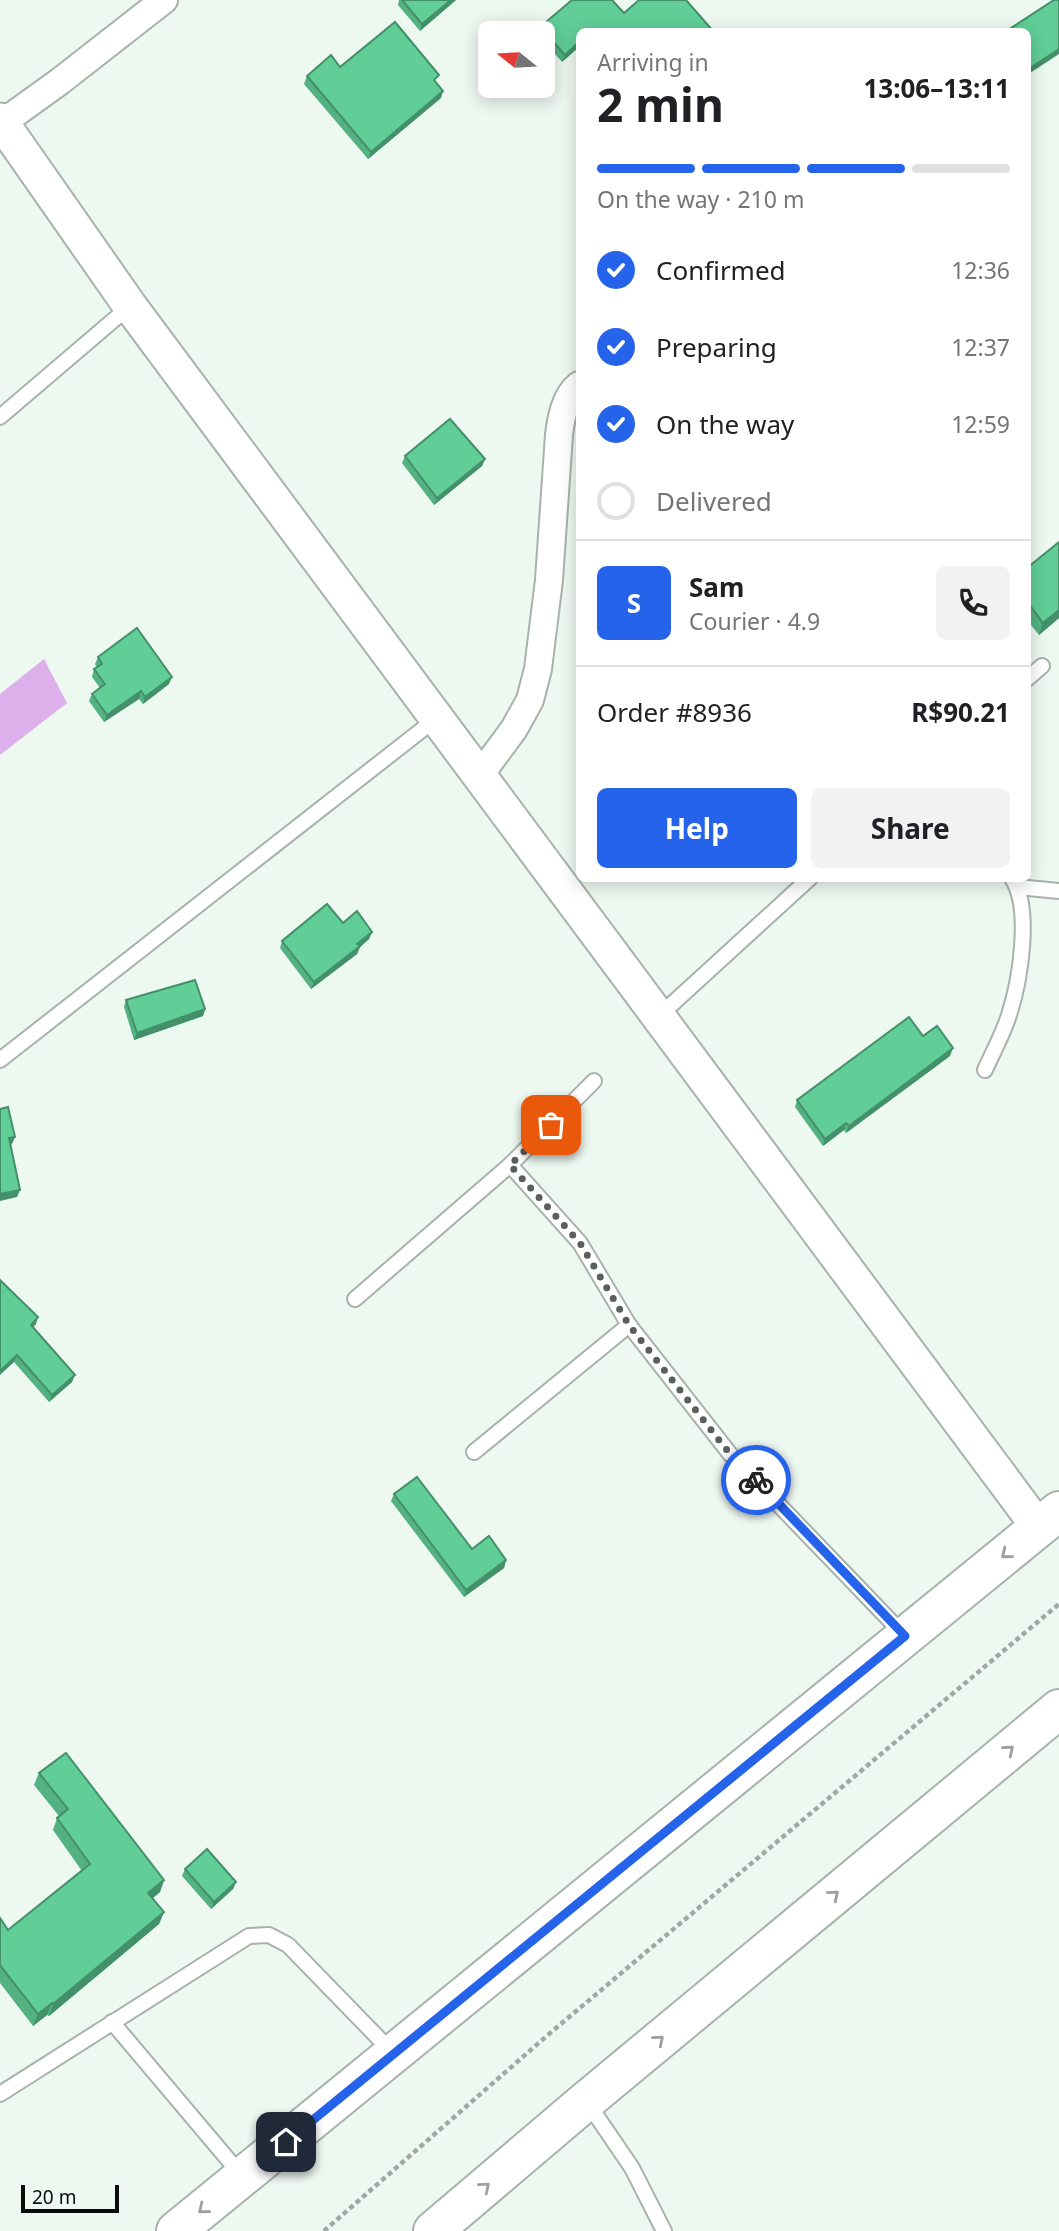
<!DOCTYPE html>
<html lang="en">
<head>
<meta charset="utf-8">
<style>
	:root { --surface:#fff; --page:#f2f2f2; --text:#202124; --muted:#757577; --line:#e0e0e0; --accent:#2563eb }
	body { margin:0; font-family:"Noto Sans",sans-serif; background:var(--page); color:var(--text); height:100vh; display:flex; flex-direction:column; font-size:26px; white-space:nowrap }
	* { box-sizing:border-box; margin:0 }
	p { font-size:23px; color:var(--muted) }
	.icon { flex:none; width:38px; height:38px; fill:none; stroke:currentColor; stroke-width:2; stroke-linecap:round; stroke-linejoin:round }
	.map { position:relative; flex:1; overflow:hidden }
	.drawer { position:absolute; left:576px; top:28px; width:455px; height:854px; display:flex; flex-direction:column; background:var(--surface); border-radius:10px; box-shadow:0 4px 18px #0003 }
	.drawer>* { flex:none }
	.needle { width:46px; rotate:288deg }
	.buttons { position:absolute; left:478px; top:21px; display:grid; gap:14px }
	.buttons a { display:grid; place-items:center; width:77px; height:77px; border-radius:10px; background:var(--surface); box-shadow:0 4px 18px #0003; font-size:35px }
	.scale { position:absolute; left:21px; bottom:18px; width:98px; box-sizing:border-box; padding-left:7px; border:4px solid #0a0d0b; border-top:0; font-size:19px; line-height:24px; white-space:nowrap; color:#0a0d0b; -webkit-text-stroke:5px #edf8f1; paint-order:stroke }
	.pin { position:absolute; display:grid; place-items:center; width:60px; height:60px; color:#fff; margin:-30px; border-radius:14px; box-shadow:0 4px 10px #0006 }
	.courier { position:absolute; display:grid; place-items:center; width:70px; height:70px; margin:-35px; border:5px solid #2563eb; border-radius:50%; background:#fff; color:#222; box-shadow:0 2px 9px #0007 }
	.head em { font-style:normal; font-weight:700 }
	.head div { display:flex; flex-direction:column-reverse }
	.head { display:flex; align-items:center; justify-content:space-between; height:119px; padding:0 21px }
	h1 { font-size:46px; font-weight:700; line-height:52px }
	.bar { display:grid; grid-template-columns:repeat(4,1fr); gap:10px 7px; align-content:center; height:84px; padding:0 21px }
	.bar i { height:9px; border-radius:5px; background:var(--line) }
	.bar .selected { background:var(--accent) }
	.bar p { grid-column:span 4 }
	.line { display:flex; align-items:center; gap:18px; padding:0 21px; border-top:2px solid var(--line) }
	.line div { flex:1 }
	.round { display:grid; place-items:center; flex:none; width:74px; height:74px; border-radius:10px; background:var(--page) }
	ol { padding:0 21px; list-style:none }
	li { display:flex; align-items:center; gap:21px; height:77px }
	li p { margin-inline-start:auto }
	li .icon { padding:7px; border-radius:50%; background:var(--accent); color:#fff; stroke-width:4 }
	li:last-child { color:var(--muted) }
	li i { width:38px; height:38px; border:4px solid var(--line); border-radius:50% }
	.primary-button { display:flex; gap:14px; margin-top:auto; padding:14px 21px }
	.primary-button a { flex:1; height:80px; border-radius:10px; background:var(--accent); color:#fff; font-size:28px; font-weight:700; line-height:80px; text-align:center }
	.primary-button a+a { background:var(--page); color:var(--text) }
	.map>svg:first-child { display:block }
	.green { fill:#ddb0ec }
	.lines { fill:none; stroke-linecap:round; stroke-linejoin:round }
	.service-casing { stroke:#a8b2ac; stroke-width:18 }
	.minor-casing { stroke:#a8b2ac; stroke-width:30 }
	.tertiary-casing { stroke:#a8b2ac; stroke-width:37 }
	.primary-casing { stroke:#a8b2ac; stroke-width:42 }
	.path { stroke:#a0a8a3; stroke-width:4.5; stroke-dasharray:5 3.5; stroke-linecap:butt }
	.service { stroke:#fff; stroke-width:14 }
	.minor { stroke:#fff; stroke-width:26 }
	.tertiary { stroke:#fff; stroke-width:33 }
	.primary { stroke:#fff; stroke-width:38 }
	.wall { fill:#53b182 }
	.shaded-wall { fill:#44906a }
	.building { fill:#61ce97; stroke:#44906a; stroke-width:2 }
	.oneway { stroke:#9d9e9d }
	.done { stroke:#595f5c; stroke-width:7; stroke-dasharray:0 12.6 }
	.route { stroke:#2563eb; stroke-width:9 }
</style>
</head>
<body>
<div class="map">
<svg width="1059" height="2231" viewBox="0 0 1059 2231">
	<rect width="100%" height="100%" fill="#edf8f1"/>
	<polygon class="green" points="44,659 67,703 0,755 0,694"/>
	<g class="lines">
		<g class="service-casing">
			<g id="service">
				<polyline points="0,417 130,306"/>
				<polyline points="1027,679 1042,666"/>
				<polyline points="1018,887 1059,891"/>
				<polyline points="659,1016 810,878"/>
				<polyline points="0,1060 437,718"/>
				<path d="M 985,1070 C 993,1052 1003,1034 1009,1015 C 1020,981 1032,909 1012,878"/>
				<polyline points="594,1081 510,1165 580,1243 629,1325 730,1454 904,1635"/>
				<polyline points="355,1299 510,1165"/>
				<polyline points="474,1452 629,1325"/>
				<polyline points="112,2022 242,2176"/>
				<polyline points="0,2094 249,1936 269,1935 288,1945 393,2053"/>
				<polyline points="587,2102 632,2168 664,2231"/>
			</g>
		</g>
		<g class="minor-casing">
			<g id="minor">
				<polyline points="2,123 59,82 164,0"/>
				<path d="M 480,775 L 514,729 L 530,700 L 538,669 L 549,580 L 559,435 C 561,418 565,396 579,385"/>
			</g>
		</g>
		<g class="tertiary-casing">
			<polyline id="tertiary" points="0,120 130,306 1039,1528"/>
		</g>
		<g class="primary-casing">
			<g id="primary">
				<polyline points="176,2231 1059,1511"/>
				<polyline points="433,2231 586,2101 1059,1709"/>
			</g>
		</g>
		<polyline class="path" points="324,2231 549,2034 1059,1604"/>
		<use href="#service" class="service"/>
		<use href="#minor" class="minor"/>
		<use href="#tertiary" class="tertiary"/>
		<use href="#primary" class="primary"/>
	</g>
	<g class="wall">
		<polygon points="399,0 456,0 420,31 398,5"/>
		<polygon points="624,13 579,32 579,47 562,62 542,39 542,33 538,33 540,27"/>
		<polygon points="340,67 436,82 441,98 368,159 304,84 307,76"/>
		<polygon points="405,456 485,459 482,466 434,505 402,463"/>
		<polygon points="1059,542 1059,618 1039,635 1027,620 1027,568"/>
		<polygon points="98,657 169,684 143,704 139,699 104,722 89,701 92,694 100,688 92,677 94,669 97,668 95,664"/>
		<polygon points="343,923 372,932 369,939 360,947 357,954 311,989 280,948 282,941"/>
		<polygon points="126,1000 205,1009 203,1016 134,1040 124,1007"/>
		<polygon points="923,1036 950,1056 846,1133 844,1130 823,1146 795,1107 797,1100"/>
		<polygon points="0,1280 36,1324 33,1327 72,1382 49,1402 14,1362"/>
		<polygon points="394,1494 472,1549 506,1560 504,1568 464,1597 391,1501"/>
		<polygon points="39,1773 164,1880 160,1892 153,1898 164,1912 159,1924 49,2016 47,2015 33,2026 0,1983 0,1918 8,1930 82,1871 53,1830 57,1818 59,1816 34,1785"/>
		<polygon points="185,1869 236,1882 233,1889 211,1909 182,1876"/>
	</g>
	<g class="shaded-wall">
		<polygon points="451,0 456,0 420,31 422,24"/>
		<polygon points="579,42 579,47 562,62 565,55"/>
		<polygon points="1059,49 1059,54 1027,75 1027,70"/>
		<polygon points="443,91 441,98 368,159 371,152"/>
		<polygon points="485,459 482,466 434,505 437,498"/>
		<polygon points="1059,610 1059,618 1039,635 1043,623"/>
		<polygon points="172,677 169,684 143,704 145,697"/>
		<polygon points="141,691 139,699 104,722 107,715"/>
		<polygon points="372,932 369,939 360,947 357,954 311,989 314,982"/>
		<polygon points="205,1009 203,1016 134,1040 137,1033"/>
		<polygon points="953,1048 950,1056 846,1133 849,1126"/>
		<polygon points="846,1123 844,1130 823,1146 825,1139"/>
		<polygon points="15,1137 12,1144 6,1145 9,1138"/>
		<polygon points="20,1190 17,1197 0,1201 0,1194"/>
		<polygon points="38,1317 36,1324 28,1332 31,1325"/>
		<polygon points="17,1355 14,1362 0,1375 0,1371"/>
		<polygon points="75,1375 72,1382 49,1402 52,1395"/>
		<polygon points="506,1560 504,1568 464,1597 466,1590"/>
		<polygon points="164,1880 160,1892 144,1905 148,1893"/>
		<polygon points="236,1882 233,1889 211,1909 214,1902"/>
		<polygon points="164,1912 159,1924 49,2016 53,2004"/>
		<polygon points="52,2003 47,2015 33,2026 38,2014"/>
	</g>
	<g class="building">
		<polygon points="402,0 451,0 422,24"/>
		<polygon points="572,0 612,0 624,13 639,0 686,0 714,32 579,32 579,42 565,55 540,27"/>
		<polygon points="1054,0 1059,0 1059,49 1027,70 1027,32 1005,32"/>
		<polygon points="395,22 439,75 434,80 443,91 371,152 307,76 331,55 340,67"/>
		<polygon points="450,419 485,459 437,498 405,456"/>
		<polygon points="1059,542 1059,610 1043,623 1031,607 1027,610 1027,568"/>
		<polygon points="137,628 172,677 145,697 141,691 107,715 92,694 105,684 94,669 102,664 98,657"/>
		<polygon points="327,904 343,923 357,911 372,932 357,944 360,946 314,982 282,941"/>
		<polygon points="195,980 205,1009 137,1033 126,1000"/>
		<polygon points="909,1017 923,1036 937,1026 953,1048 849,1126 846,1123 825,1139 797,1100"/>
		<polygon points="8,1107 15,1137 9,1138 20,1190 0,1194 0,1109"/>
		<polygon points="0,1280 38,1317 31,1325 75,1375 52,1395 17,1355 0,1371"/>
		<polygon points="417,1477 472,1549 489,1536 506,1560 466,1590 394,1494"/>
		<polygon points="66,1753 164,1880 148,1893 164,1912 53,2004 52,2003 38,2014 0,1965 0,1918 8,1930 90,1864 57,1818 68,1809 39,1773"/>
		<polygon points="207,1849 236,1882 214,1902 185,1869"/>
	</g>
	<defs><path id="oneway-chevron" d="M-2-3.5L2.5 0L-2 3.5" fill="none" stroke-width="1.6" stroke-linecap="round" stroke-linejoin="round" transform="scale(1.75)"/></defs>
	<g class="oneway">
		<use href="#oneway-chevron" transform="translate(1006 1554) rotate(141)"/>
		<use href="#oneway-chevron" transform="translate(1009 1750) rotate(-40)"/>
		<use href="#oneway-chevron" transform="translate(834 1895) rotate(-40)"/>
		<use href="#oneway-chevron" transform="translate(659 2040) rotate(-40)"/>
		<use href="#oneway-chevron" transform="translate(485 2187) rotate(-40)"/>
		<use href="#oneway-chevron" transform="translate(203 2209) rotate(141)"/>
	</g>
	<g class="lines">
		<polyline class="done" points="551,1125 510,1165 580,1243 629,1325 730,1454 756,1480"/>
		<polyline class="route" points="286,2142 905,1636 756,1480"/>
	</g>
</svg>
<div class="buttons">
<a><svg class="needle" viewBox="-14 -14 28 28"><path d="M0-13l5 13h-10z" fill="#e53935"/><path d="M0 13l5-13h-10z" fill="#757577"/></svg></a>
</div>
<div class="scale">20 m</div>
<div class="pin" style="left:551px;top:1125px;background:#ea580c"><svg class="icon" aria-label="bag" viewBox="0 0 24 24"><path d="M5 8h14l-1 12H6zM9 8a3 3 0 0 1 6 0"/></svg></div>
<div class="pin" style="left:286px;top:2142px;background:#1f2937"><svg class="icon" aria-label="home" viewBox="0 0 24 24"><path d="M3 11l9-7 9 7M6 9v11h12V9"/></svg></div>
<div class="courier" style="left:756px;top:1480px"><svg class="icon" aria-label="bike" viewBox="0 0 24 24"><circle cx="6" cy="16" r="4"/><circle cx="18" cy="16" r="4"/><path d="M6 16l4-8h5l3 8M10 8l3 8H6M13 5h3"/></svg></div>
<section class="drawer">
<div class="head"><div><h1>2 min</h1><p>Arriving in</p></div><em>13:06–13:11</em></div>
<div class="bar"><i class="selected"></i><i class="selected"></i><i class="selected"></i><i></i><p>On the way · 210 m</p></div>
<ol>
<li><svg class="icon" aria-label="check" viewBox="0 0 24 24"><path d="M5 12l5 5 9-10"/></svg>Confirmed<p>12:36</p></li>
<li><svg class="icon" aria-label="check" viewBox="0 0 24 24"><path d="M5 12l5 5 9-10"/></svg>Preparing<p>12:37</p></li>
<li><svg class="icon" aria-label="check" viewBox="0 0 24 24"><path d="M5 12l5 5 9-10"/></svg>On the way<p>12:59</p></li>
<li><i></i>Delivered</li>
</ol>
<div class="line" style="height:126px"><b class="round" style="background:var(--accent);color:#fff">S</b><div><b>Sam</b><p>Courier · 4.9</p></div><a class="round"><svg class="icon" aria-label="phone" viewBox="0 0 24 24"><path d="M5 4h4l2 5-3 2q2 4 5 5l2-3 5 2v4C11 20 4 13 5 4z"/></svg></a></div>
<div class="line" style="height:91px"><div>Order #8936</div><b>R$90.21</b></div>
<div class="primary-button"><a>Help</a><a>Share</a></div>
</section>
</div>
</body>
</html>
